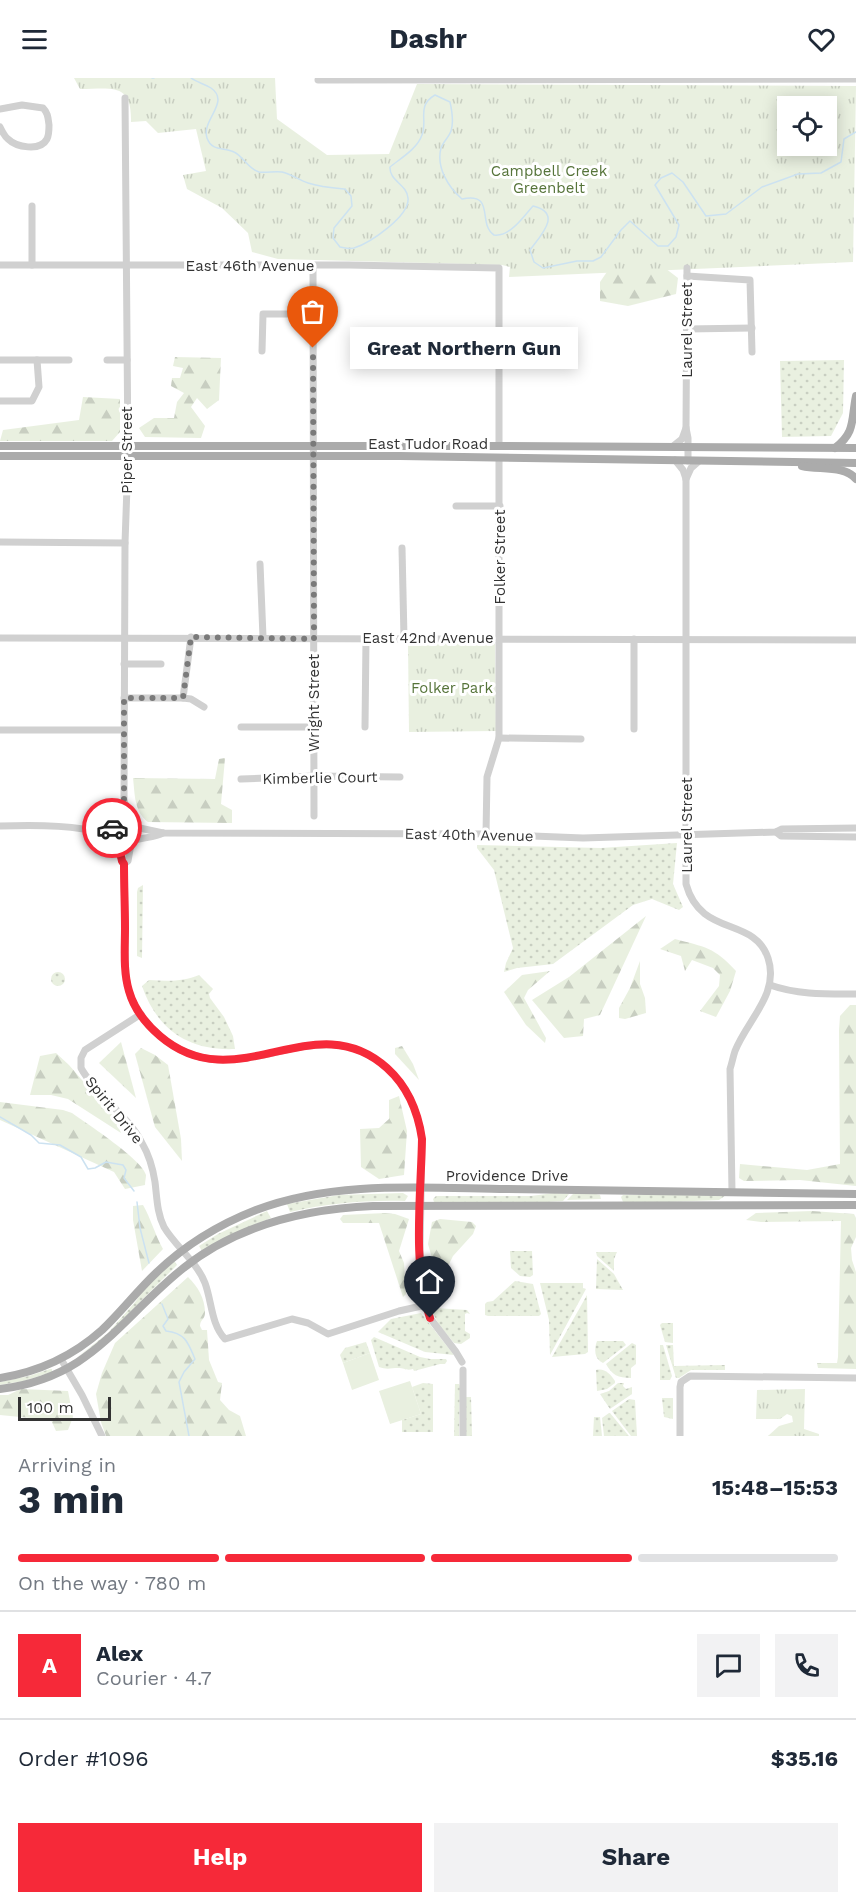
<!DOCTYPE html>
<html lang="en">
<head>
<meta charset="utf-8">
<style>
	:root { --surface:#fff; --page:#f2f2f3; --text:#1f2937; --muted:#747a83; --line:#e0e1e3; --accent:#f62939 }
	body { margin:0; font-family:"Work Sans",sans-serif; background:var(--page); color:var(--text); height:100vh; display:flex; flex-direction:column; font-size:22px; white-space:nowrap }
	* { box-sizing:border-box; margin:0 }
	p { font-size:20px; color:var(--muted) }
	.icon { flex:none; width:33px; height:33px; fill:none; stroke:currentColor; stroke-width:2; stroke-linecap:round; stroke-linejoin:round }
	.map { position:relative; height:1358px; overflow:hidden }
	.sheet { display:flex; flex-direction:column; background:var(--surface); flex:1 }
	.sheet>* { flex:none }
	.controls { position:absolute; left:777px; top:18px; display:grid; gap:12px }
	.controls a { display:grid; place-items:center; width:60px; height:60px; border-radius:0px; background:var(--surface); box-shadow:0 3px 15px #0003; font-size:30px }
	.scale { position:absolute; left:18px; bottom:15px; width:93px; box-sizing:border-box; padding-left:6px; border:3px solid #333; border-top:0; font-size:16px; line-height:21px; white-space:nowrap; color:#333; -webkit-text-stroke:4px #fff; paint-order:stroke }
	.pin { position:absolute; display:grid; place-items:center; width:51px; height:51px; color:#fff; margin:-62px -26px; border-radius:50% 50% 50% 0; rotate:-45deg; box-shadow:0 0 6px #0007 }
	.pin .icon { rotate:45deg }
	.courier { position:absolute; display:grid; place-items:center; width:60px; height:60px; margin:-30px; border:4px solid #f62939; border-radius:50%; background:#fff; color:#222; box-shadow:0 2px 8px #0007 }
	.bubble { position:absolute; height:42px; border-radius:0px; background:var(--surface); box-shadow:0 3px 15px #0003; font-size:20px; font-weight:700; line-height:42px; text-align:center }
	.headline em { font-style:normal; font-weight:700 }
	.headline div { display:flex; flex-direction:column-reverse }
	.headline { display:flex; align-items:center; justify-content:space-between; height:102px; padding:0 18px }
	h1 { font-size:39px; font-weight:700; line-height:45px }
	.bar { display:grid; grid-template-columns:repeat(4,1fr); gap:9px 6px; align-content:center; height:72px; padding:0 18px }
	.bar i { height:8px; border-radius:4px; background:var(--line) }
	.bar .selected { background:var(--accent) }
	.bar p { grid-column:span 4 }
	.line { display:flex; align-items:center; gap:15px; padding:0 18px; border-top:2px solid var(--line) }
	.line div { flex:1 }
	.round { display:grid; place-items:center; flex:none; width:63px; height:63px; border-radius:0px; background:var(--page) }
	.primary-button { display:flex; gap:12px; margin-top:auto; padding:12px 18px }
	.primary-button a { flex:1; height:69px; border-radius:0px; background:var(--accent); color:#fff; font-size:24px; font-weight:700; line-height:69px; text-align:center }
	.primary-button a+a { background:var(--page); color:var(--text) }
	header { display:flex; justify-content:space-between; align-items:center; height:78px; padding:0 18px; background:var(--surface); font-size:27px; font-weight:700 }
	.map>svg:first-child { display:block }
	.grass { fill:url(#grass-dots) }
	.forest { fill:url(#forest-firs) }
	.park { fill:url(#park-tufts); fill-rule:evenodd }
	.pitch { fill:#e9f0e0 }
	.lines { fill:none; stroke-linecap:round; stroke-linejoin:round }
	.stream { stroke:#cce2f1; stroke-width:1.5 }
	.minor { stroke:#d0d0d0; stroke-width:7 }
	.major { stroke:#ababab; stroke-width:8 }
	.done { stroke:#7a7a7a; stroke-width:6; stroke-dasharray:0 10.8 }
	.route { stroke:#f62939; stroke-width:8 }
	.labels { text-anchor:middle; stroke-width:6; stroke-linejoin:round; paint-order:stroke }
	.park-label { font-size:15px; fill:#56743a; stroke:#fff }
	.street-label { font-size:15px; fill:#333; stroke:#fff }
</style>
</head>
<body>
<header><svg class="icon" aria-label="menu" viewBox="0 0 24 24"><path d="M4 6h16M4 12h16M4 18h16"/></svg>Dashr<svg class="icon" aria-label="heart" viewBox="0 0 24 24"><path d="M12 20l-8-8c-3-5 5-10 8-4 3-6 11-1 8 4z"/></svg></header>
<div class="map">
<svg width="856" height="1358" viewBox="0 0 856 1358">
	<defs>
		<pattern id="grass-dots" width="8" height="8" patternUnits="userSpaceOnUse" patternTransform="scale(1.5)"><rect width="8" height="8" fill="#e9f0e0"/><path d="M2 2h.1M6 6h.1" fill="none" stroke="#c8cec1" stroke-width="1.8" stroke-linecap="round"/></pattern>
		<pattern id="forest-firs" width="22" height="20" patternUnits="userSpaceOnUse" patternTransform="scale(1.5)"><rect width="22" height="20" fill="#e9f0e0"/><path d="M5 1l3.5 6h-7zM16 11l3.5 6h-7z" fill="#c8cec1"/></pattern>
		<pattern id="park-tufts" width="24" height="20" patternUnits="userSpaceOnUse" patternTransform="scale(1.5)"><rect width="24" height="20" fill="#e9f0e0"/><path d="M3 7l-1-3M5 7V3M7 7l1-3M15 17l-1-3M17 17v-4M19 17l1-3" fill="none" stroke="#c8cec1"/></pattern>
	</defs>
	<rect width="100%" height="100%" fill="#fff"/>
	<g class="grass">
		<polygon points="844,282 843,335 831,358 782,359 780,283"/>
		<polygon points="677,765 673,806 683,829 679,832 652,821 633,827 553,886 517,890 504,894 506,885 513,870 494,792 477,770 477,767 601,770"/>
		<polygon points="143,807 142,880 137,878 137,814 138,810"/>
		<circle cx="58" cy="901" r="7"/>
		<path d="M 199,897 L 213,911 L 209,916 L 210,920 L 224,939 L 233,958 L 235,971 C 189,973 157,952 142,908 L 149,902 C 167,903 183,904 199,897 Z"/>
		<path d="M 403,1115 L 408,1118 L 405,1123 C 365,1122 330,1125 290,1134 L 287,1126 L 339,1117 Z"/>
		<polygon points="554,1115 569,1116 563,1123 531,1125 434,1124 433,1121 436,1118 531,1118"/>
		<polygon points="573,1116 596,1116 600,1117 601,1121 567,1122"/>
		<polygon points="623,1117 726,1117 719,1122 669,1124 623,1124 621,1119"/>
		<polygon points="267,1133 271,1140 241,1152 202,1173 199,1168 218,1156"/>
		<polygon points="510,1173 532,1173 533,1197 530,1199 520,1198 511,1190"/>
		<polygon points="596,1174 617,1174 614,1181 614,1193 597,1178"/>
		<polygon points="597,1181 614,1196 623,1212 596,1211"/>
		<polygon points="173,1184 175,1184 177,1187 103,1261 75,1281 108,1255 136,1223 145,1209"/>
		<polygon points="515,1203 533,1206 541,1236 539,1238 488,1238 485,1237 485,1226 487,1224 493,1223"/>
		<polygon points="540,1205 583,1205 583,1210 586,1211 550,1277 549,1242"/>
		<polygon points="587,1217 588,1274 585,1276 552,1279"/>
		<polygon points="435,1230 467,1232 470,1236 467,1235 465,1236 465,1253 470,1256 470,1260 461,1266 454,1265 439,1247 432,1233"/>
		<polygon points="421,1235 454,1277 425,1274 378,1254 391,1241"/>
		<polygon points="662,1245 673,1245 673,1265 665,1264 660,1247"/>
		<path d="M 374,1259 L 420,1279 L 430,1281 L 446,1281 L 447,1283 L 445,1286 L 440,1286 L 414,1293 L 413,1291 C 406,1293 405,1290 398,1290 C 391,1290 387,1292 379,1289 L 371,1262 Z"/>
		<path d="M 597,1263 L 623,1263 L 626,1267 L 603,1285 C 594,1281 594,1271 597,1263 Z"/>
		<polygon points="366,1264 370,1275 343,1285 340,1277 345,1270"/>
		<path d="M 632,1265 L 636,1267 L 636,1286 L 631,1290 L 631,1300 C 618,1300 612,1297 606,1286 Z"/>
		<polygon points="660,1267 663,1267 672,1298 670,1302 660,1302"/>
		<polygon points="666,1267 673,1267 674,1288 725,1287 725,1292 691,1292 679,1300 676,1300"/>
		<polygon points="50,1291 52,1291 52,1294 24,1303 0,1307 0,1304 29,1298"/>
		<path d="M 596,1292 C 605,1290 610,1296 615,1303 L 615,1305 L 607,1311 L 597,1313 Z"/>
		<polygon points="423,1305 433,1306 433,1354 402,1354 402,1342 421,1336 412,1309"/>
		<polygon points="618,1305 624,1305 623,1308 626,1311 632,1309 632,1316 610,1331 600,1316 609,1313"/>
		<polygon points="455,1306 459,1306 460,1308 459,1358 454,1358"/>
		<polygon points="466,1319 471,1319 472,1358 466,1358"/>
		<polygon points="662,1320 673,1320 673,1341 664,1339"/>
		<polygon points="629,1321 635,1322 637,1358 631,1358 612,1333"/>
		<polygon points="609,1335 610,1335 629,1358 604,1358 602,1340"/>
		<polygon points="594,1339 600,1339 602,1358 593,1358"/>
	</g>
	<g class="forest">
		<polygon points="652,180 678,200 676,216 628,228 600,223 600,204 611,188"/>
		<polygon points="175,279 221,280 219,322 207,331 197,320 191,329 205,348 201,360 145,359 139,350 154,340 174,340 177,324 184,315 171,308 172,300 180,300 183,290 173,288"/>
		<polygon points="83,319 120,321 120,354 112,363 0,363 3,352 79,342"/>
		<path d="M 225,680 L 221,726 L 232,732 L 232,745 L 148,744 C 134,733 135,717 133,700 L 215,701 L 219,681 Z"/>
		<polygon points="646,838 600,937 584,941 583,958 564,960 532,922 569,899"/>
		<path d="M 675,861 C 705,869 714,869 736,893 L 730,913 L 716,939 L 700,933 L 719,908 L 720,897 L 713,890 L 692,882 L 685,893 L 681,878 L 660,871 Z"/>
		<polygon points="640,883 640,906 645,920 646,935 625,941 619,940 619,930 630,910"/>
		<polygon points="550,893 528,912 524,920 546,960 545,965 526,947 504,914 522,897"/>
		<polygon points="850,927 856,927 856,1108 800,1102 744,1103 739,1100 740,1086 807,1092 840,1086 839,952 840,938"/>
		<polygon points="121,964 136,1020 99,985"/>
		<polygon points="402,968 413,986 419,1002 395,976 395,970"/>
		<polygon points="141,970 155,977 168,987 181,1061 182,1083 155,1049 135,976"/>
		<polygon points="56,975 69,987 114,1039 121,1055 68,1021 51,1017 30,1017 40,978"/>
		<polygon points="399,1018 407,1053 404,1097 379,1101 361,1089 360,1051 379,1050 389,1041 389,1022"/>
		<path d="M 0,1024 L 63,1032 L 72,1035 C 86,1045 143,1082 146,1097 C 146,1100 145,1103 145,1107 L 125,1111 L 114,1094 L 0,1042 Z"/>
		<path d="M 143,1127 C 151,1141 155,1157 163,1171 L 142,1193 L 133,1142 L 133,1128 Z"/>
		<polygon points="812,1133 854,1136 856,1140 856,1159 851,1170 852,1182 856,1194 856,1291 818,1290 817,1285 837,1285 838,1279 841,1143 761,1144 746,1142 756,1135"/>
		<polygon points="385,1135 395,1136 409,1141 399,1173 404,1185 406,1216 403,1219 379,1145 343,1145 340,1141 343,1137"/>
		<polygon points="440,1141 472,1144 476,1148 473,1156 453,1178 446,1192 434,1187 428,1166 432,1144"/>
		<path d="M 188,1199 C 198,1209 205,1220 205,1235 C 205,1241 200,1242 200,1248 L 202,1252 L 207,1252 L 209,1282 L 218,1304 L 222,1305 L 220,1322 L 229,1332 L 240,1338 L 246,1358 L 106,1358 L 101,1344 L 96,1316 L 102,1295 L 115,1265 Z"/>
		<polygon points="21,1311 68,1313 73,1339 68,1352 56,1353 51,1342 0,1337 0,1317 8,1317"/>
	</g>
	<g class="park">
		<path d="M 48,0 L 275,0 L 277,41 L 327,77 L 389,76 L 417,6 L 856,8 L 853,184 L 509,199 L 510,189 L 502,187 L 278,181 L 252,174 L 248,155 L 222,130 L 187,111 L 183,97 L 206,93 L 196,51 L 158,55 L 146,43 L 131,44 C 132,4 112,11 80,11 L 74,0 ZM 788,28 L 826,28 L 826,68 L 788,68 Z"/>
		<polygon points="495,565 496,653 409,654 408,566"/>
		<polygon points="805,1311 804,1351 819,1356 819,1358 768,1358 779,1348 793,1344 792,1338 787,1336 780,1341 756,1341 757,1312"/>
	</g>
	<g class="pitch">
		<polygon points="370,1275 379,1302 352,1312 343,1285"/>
		<polygon points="410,1303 421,1336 390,1346 379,1313"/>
	</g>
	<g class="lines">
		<g class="stream">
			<polyline points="152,0 154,0"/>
			<path d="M 191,0 C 198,5 205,6 211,10 C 231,24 201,42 207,60 C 212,74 224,69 234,74 C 243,78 248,91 259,94 C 266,95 275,93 282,94 C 291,96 299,102 308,105 C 320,109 333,110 345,111 L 351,118 L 352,128 L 334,150 L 333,160 L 340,169 C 344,170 349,171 354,170 C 370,165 410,138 408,120 C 407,106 389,103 390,89 C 401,80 417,71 422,57 C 428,42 416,28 435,17 L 450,24 C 452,33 454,44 451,53 C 449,59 443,64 441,70 C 436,89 448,109 462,121 C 496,114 477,146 494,157 C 510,159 523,139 533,128 C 563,135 541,157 530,172 L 534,184 L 543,190 L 577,183 L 593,183 L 601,179 L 621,152 L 630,143 L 658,168 L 668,168 L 676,159 L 679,147 L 655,107 L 661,100 L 672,95 L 683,104 L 706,138 L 726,136 L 762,109 L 798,96 L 821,95 L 841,84 L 844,61 L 856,54"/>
			<polyline points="0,1039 31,1057 39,1065 60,1067 81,1079 88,1091 95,1090 106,1084 123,1087 126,1092 124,1100 134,1113"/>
			<polyline points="137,1124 140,1150 149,1185"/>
			<path d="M 162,1226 L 168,1241 L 163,1248 L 166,1253 C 185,1255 188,1264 195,1281 L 184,1294 L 179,1304 L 189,1358"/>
		</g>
		<g class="minor">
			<polyline points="318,2 856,1"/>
			<path d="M 125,20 L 128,380 L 125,465 L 124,723 L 137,755 C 133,771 115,771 111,755 C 113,744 121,740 131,744"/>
			<path d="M 0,31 L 22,27 L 43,30 C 48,35 48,40 49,47 C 49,52 49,57 47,61 C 40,74 16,69 8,61 C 4,58 2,53 0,49"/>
			<polyline points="32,128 32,187"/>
			<polyline points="0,187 349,187 499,190 499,368"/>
			<polyline points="313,188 314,738"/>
			<polyline points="687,190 686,350 688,360 688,383"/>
			<polyline points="687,198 750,202 752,274"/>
			<polyline points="687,251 752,250"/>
			<polyline points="262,273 263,236 313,236"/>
			<polyline points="0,282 69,282"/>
			<polyline points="107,282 127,282"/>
			<polyline points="0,323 32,323 39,309 37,282"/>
			<polyline points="672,369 682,361 686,350"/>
			<path d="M 675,382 L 683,392 L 686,401 L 686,806 C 701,860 754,838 768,880 C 780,916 747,942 735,973 C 733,979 732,985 730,991 L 732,1114"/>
			<polyline points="686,401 691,390 699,383"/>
			<polyline points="456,428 500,428"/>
			<polyline points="0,464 125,465"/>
			<polyline points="402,470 404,560"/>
			<polyline points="260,486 263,559"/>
			<polyline points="0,560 856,562"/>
			<polyline points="124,586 161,586"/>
			<polyline points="124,620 183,620 191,621 204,629"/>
			<polyline points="183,620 191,559"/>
			<polyline points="241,649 315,649"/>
			<polyline points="365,649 366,561"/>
			<polyline points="634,651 634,561"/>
			<polyline points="0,652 124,652"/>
			<polyline points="499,660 581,661"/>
			<polyline points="241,701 314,698 400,699"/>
			<polyline points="118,743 121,727 124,723"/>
			<path d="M 0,748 C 27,747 91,745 112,761"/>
			<polyline points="135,749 163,755 486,756 583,760 776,754 782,751 856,750"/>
			<path d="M 87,751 C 96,747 105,749 114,746"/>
			<polyline points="776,754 781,758 856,759"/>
			<polyline points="486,756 487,699 499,660 499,380"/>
			<path d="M 133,763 C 143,759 154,760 163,755"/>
			<path d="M 118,766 L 122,783 L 124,786 C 124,809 125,832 125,855 C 125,874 124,895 129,913 C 134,931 146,946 160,958 C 237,1024 314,925 387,990 C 408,1009 418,1033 422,1061 L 420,1173 L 423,1215 L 430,1240 L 456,1274 L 462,1284"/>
			<polyline points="124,786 128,783 131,766"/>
			<path d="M 770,907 C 798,917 827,916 856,916"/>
			<path d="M 141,936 L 85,972 L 81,980 L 81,990 C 95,1016 129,1038 142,1065 C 149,1077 153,1091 155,1104 C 157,1120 157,1135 164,1149 C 176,1169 197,1184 205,1205 C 212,1224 211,1246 225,1261 L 292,1241 L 308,1245 L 328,1256 L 399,1233 L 426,1227"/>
			<polyline points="61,1281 82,1317 102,1358"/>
			<polyline points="463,1358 463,1292"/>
			<polyline points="680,1358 680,1309 681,1304 690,1298 856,1300"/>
		</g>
		<g class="major">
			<polyline points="0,368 499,368 856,370"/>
			<path d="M 835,370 C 856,354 851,342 856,318"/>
			<polyline points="0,378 400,378 856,385"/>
			<path d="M 802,388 C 819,392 845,387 856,401"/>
			<path d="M 0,1300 C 38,1294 73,1278 102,1252 C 121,1234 137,1213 156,1195 C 184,1168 220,1146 256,1132 C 334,1102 425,1110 507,1111 C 623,1112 740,1115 856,1116"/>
			<path d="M 0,1311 C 88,1300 114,1249 175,1197 C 230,1149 302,1131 373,1128 L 856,1127"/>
		</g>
	</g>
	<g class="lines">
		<polyline class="done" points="112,750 118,743 121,727 124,723 124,620 183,620 191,559 314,561 313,270"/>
		<path class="route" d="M 112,750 L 111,759 L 118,766 L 122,783 L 124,786 C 124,808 125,829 125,850 C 125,871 123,893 129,913 C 134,931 146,946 160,958 C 237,1024 314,924 387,990 C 408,1009 418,1033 422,1061 C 421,1117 412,1187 430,1240"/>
	</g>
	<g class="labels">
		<g class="park-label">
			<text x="549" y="98">Campbell Creek<tspan x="549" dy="17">Greenbelt</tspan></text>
			<text x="452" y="615">Folker Park</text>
		</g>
		<g class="street-label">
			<text x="250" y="193">East 46th Avenue</text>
			<text transform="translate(687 252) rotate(-90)" y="5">Laurel Street</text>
			<text x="428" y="371">East Tudor Road</text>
			<text transform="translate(127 372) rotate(-90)" y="5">Piper Street</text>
			<text transform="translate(500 479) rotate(-90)" y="5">Folker Street</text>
			<text x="428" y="565">East 42nd Avenue</text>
			<text transform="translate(314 625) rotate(-90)" y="5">Wright Street</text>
			<text transform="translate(320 700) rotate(-1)" y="5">Kimberlie Court</text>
			<text transform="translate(687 747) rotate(-90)" y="5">Laurel Street</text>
			<text transform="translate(469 757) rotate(1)" y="5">East 40th Avenue</text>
			<text transform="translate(114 1032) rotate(51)" y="5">Spirit Drive</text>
			<text x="507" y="1103">Providence Drive</text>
		</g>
	</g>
</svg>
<div class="controls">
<a><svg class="icon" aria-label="locate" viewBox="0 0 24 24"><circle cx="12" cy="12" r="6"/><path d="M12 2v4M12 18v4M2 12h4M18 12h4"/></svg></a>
</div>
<div class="scale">100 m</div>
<div class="pin" style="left:313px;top:270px;background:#ea580c"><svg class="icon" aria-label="bag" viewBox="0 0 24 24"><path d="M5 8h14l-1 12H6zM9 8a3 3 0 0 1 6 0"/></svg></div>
<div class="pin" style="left:430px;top:1240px;background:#1f2937"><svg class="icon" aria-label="home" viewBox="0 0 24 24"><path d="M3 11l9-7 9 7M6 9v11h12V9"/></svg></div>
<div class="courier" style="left:112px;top:750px"><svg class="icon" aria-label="car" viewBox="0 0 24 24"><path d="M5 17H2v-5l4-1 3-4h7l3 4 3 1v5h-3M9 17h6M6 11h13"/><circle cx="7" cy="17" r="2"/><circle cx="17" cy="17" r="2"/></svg></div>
<div class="bubble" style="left:350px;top:249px;width:228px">Great Northern Gun</div>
</div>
<section class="sheet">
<div class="headline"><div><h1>3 min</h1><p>Arriving in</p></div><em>15:48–15:53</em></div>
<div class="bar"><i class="selected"></i><i class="selected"></i><i class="selected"></i><i></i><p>On the way · 780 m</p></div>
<div class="line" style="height:108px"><b class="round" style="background:var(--accent);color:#fff">A</b><div><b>Alex</b><p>Courier · 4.7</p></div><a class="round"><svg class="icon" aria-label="chat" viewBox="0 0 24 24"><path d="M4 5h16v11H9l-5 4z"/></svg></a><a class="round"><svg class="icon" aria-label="phone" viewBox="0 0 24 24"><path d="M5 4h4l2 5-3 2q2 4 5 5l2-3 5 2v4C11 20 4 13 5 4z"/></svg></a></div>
<div class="line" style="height:78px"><div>Order #1096</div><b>$35.16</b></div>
<div class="primary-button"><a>Help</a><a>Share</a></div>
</section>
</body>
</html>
